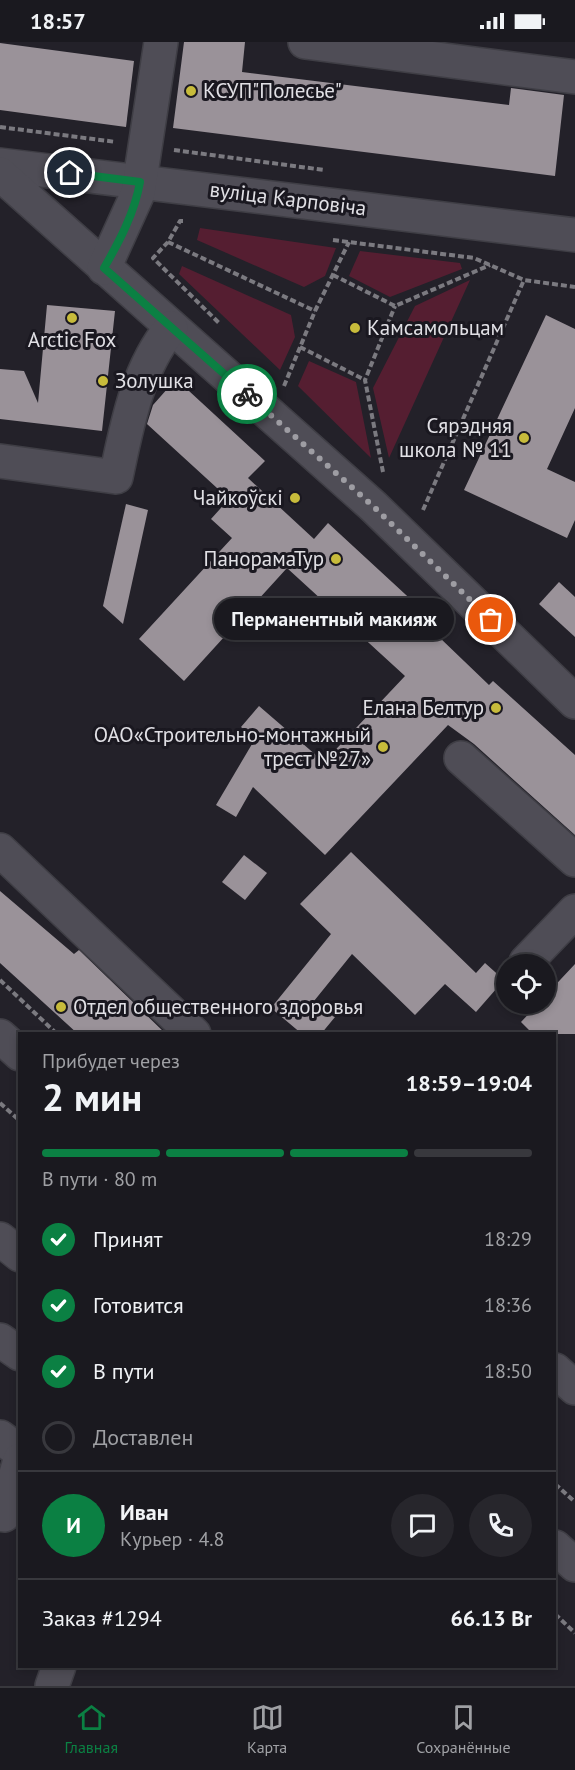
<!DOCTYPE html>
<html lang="ru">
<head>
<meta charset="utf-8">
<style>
	:root { --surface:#1a191f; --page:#27262c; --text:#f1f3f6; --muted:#9fa0a4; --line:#38383d; --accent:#0b8043 }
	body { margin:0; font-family:"PT Sans",sans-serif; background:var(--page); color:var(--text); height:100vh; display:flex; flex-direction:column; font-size:22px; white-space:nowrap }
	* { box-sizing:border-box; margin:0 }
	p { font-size:20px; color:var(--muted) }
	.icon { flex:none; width:33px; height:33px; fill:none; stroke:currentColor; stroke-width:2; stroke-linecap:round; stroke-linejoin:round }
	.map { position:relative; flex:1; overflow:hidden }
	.side { position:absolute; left:18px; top:990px; width:538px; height:636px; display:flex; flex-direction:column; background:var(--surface); border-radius:0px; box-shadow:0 3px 9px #0003,0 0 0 2px var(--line) }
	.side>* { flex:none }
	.controls { position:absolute; left:496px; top:912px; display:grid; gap:12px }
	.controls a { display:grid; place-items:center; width:60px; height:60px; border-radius:50%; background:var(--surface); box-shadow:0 3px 9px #0003,0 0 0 2px var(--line); font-size:30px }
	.pin { position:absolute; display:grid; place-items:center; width:51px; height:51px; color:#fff; margin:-26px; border:3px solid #fff; border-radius:50%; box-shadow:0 2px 6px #0007 }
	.courier { position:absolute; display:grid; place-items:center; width:60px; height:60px; margin:-30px; border:4px solid #0b8043; border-radius:50%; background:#fff; color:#222; box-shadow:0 2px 8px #0007 }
	.bubble { position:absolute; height:42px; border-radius:21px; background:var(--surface); box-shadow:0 3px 9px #0003,0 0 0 2px var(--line); font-size:20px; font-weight:800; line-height:42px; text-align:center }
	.overview em { font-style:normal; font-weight:800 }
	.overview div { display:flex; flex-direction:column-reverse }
	.overview { display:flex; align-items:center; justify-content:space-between; height:102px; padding:0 24px }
	h1 { font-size:39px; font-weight:800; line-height:45px }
	.bar { display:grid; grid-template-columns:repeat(4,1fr); gap:9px 6px; align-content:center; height:72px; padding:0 24px }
	.bar i { height:8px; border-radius:4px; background:var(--line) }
	.bar .on { background:var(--accent) }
	.bar p { grid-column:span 4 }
	.line { display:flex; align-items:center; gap:15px; padding:0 24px; border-top:2px solid var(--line) }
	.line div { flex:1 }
	.round { display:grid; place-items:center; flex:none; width:63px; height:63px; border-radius:32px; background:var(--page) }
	ol { padding:0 24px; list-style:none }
	li { display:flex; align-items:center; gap:18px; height:66px }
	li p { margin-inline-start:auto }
	li .icon { padding:6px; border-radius:50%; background:var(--accent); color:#fff; stroke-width:4 }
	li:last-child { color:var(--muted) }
	li i { width:33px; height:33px; border:3px solid var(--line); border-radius:50% }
	.status { display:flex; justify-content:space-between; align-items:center; height:42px; padding:0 30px; background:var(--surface); direction:ltr }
	.status svg { height:16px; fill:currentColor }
	.tabs { display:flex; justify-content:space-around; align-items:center; height:84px; border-top:2px solid var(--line); background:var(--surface); font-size:16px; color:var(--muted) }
	.tabs a { display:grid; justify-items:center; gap:3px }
	.tabs .on { color:var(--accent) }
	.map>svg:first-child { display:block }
	.green { fill:#551e31 }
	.building { fill:#9a9299 }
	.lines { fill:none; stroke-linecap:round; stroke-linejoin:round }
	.minor-casing { stroke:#3f3e45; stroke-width:36 }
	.path { stroke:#7b7a80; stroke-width:4; stroke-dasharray:6 3; stroke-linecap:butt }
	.minor { stroke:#4f4d56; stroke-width:33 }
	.done { stroke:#9e9da3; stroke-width:6; stroke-dasharray:0 10.8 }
	.route { stroke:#0b8043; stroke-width:8 }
	.poi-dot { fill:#c7bb3b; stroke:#1a1820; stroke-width:2 }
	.labels { text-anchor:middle; stroke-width:6; stroke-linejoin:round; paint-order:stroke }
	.poi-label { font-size:21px; fill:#e1e0e5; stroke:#1a1820; text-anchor:end }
	.street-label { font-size:21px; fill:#e1e0e5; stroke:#1a1820 }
</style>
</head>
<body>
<div class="status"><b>18:57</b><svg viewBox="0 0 49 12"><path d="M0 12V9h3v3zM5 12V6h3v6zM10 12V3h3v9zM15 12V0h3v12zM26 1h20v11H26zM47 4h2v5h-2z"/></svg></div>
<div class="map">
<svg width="575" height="1644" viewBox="0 0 575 1644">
	<rect width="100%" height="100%" fill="#232129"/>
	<g class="green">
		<polygon points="200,186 336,206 325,234 304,245 197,198"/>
		<polygon points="360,209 460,221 462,227 390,255 349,234"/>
		<polygon points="182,224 291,273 295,295 280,328 179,232"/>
		<polygon points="470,238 389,416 373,346 415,264"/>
		<polygon points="309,319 356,340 371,416 298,344"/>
	</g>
	<g class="building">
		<polygon points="184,0 245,0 242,30 509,63 511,46 564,53 555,134 173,86"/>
		<polygon points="0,1 134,19 126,85 0,68"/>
		<polygon points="47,263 115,269 102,389 0,377 0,327 24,329 38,361"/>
		<polygon points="546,273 575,287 575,366 547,427 575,440 575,478 567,496 464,448"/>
		<polygon points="176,337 265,419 248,436 314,497 328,481 444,588 439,595 489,643 493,639 575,713 575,793 474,702 448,683 325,813 253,745 236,775 216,763 255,697 241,685 259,664 324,720 405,634 287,526 184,639 139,597 232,496 211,477 229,457 147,382 153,363"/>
		<polygon points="126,462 148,468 123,582 103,564"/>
		<polygon points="559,540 575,555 575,595 539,562"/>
		<polygon points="351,810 476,931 485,921 504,938 476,970 445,942 415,973 352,912 314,959 335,975 321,992 302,992 271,966 331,892 300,862"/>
		<polygon points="244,813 267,831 245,858 222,840"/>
		<polygon points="0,849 74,912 79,908 166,992 78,992 0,921"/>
		<polygon points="575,922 575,992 533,992 521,980 538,962 546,962 546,953"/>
	</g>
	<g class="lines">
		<g class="minor-casing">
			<g id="minor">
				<polyline points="305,0 575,35"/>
				<polyline points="0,123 575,193"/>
				<polyline points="0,132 373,464 575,660"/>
				<polyline points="104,226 138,151 161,0"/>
				<path d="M 0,419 L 116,435 C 127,383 137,327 171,286"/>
				<polyline points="461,716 575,818"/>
				<polyline points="0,808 194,992"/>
				<polyline points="526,920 575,869"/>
				<polyline points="0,994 20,1012"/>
				<polyline points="0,1197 20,1213"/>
				<polyline points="0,1298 20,1312"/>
				<polyline points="555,1328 575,1346"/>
				<polyline points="0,1395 20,1410"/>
				<polyline points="4,1473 20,1418"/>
				<polyline points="555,1505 575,1523"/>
				<polyline points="52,1644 59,1624"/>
			</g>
		</g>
		<g class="path">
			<polyline points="0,85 116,100"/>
			<polyline points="174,108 324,128"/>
			<polyline points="183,179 180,179 168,200 153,216 219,281"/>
			<polyline points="333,198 474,216 524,238 575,245"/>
			<polyline points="168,200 315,269"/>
			<polyline points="333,233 395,264 490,223"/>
			<polyline points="300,305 365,338"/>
			<polyline points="284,344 315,269 349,200"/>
			<polyline points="383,430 365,338 395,264"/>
			<polyline points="423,468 524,238"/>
			<polyline points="0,938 57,992"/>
			<polyline points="0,1061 20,1079"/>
			<polyline points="555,1442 575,1460"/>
			<polyline points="555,1572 575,1591"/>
		</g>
		<use href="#minor" class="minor"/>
	</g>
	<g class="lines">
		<polyline class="done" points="247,352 373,464 491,578"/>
		<path class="route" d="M 70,131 L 140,140 C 135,170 119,200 104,226 L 247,352"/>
	</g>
	<g class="poi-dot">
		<circle cx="191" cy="49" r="6"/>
		<circle cx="72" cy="276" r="6"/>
		<circle cx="355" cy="286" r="6"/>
		<circle cx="103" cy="339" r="6"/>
		<circle cx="524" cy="396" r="6"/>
		<circle cx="295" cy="456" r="6"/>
		<circle cx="336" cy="517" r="6"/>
		<circle cx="496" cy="666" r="6"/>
		<circle cx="383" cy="705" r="6"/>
		<circle cx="61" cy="965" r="6"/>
	</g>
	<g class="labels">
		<g class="poi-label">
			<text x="203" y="56" text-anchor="start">КСУП"Полесье"</text>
			<text x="367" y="293" text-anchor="start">Камсамольцам</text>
			<text x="72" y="305" text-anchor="middle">Arctic Fox</text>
			<text x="115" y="346" text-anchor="start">Золушка</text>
			<text x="512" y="391">Сярэдняя<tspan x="512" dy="24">школа № 11</tspan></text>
			<text x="283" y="463">Чайкоўскі</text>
			<text x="324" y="524">ПанорамаТур</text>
			<text x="484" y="673">Елана Белтур</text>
			<text x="371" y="700">ОАО«Строительно-монтажный<tspan x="371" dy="24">трест №27»</tspan></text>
			<text x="73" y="972" text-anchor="start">Отдел общественного здоровья</text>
		</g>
		<g class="street-label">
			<text transform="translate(288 157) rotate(7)" y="7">вуліца Карповіча</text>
		</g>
	</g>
</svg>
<div class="controls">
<a><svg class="icon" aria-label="locate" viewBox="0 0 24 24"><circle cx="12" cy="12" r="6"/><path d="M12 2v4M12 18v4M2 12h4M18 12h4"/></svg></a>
</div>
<div class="pin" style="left:491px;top:578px;background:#ea580c"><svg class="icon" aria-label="bag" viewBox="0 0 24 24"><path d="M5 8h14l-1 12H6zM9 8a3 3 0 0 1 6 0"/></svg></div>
<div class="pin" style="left:70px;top:131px;background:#1f2937"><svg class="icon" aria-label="home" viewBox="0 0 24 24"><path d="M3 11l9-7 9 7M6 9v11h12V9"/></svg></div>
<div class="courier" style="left:247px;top:352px"><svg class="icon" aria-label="bike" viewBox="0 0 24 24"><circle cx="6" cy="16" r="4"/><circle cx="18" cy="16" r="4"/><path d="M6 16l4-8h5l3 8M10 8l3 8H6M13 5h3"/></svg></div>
<div class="bubble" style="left:214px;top:556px;width:240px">Перманентный макияж</div>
<section class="side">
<div class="overview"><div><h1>2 мин</h1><p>Прибудет через</p></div><em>18:59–19:04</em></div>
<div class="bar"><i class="on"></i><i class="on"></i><i class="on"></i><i></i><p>В пути · 80 m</p></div>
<ol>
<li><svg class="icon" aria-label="check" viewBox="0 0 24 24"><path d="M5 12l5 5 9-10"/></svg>Принят<p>18:29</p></li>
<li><svg class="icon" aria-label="check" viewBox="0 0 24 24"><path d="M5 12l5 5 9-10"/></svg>Готовится<p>18:36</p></li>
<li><svg class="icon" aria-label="check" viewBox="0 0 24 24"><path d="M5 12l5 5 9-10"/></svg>В пути<p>18:50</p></li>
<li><i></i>Доставлен</li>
</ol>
<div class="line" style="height:108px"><b class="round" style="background:var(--accent);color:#fff">И</b><div><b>Иван</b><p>Курьер · 4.8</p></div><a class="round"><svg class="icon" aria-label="chat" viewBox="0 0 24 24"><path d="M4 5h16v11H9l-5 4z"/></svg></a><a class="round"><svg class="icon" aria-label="phone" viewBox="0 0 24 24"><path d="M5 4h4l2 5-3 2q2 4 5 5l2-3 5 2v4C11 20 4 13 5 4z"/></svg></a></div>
<div class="line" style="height:78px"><div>Заказ #1294</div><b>66.13 Br</b></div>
</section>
</div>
<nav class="tabs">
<a class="on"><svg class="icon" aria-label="home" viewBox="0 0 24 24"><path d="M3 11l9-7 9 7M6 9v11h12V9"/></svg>Главная</a>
<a><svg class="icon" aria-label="map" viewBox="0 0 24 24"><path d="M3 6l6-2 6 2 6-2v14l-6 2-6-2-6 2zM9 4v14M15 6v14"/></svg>Карта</a>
<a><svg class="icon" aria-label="saved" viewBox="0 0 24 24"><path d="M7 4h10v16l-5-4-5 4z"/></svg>Сохранённые</a>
</nav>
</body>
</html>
